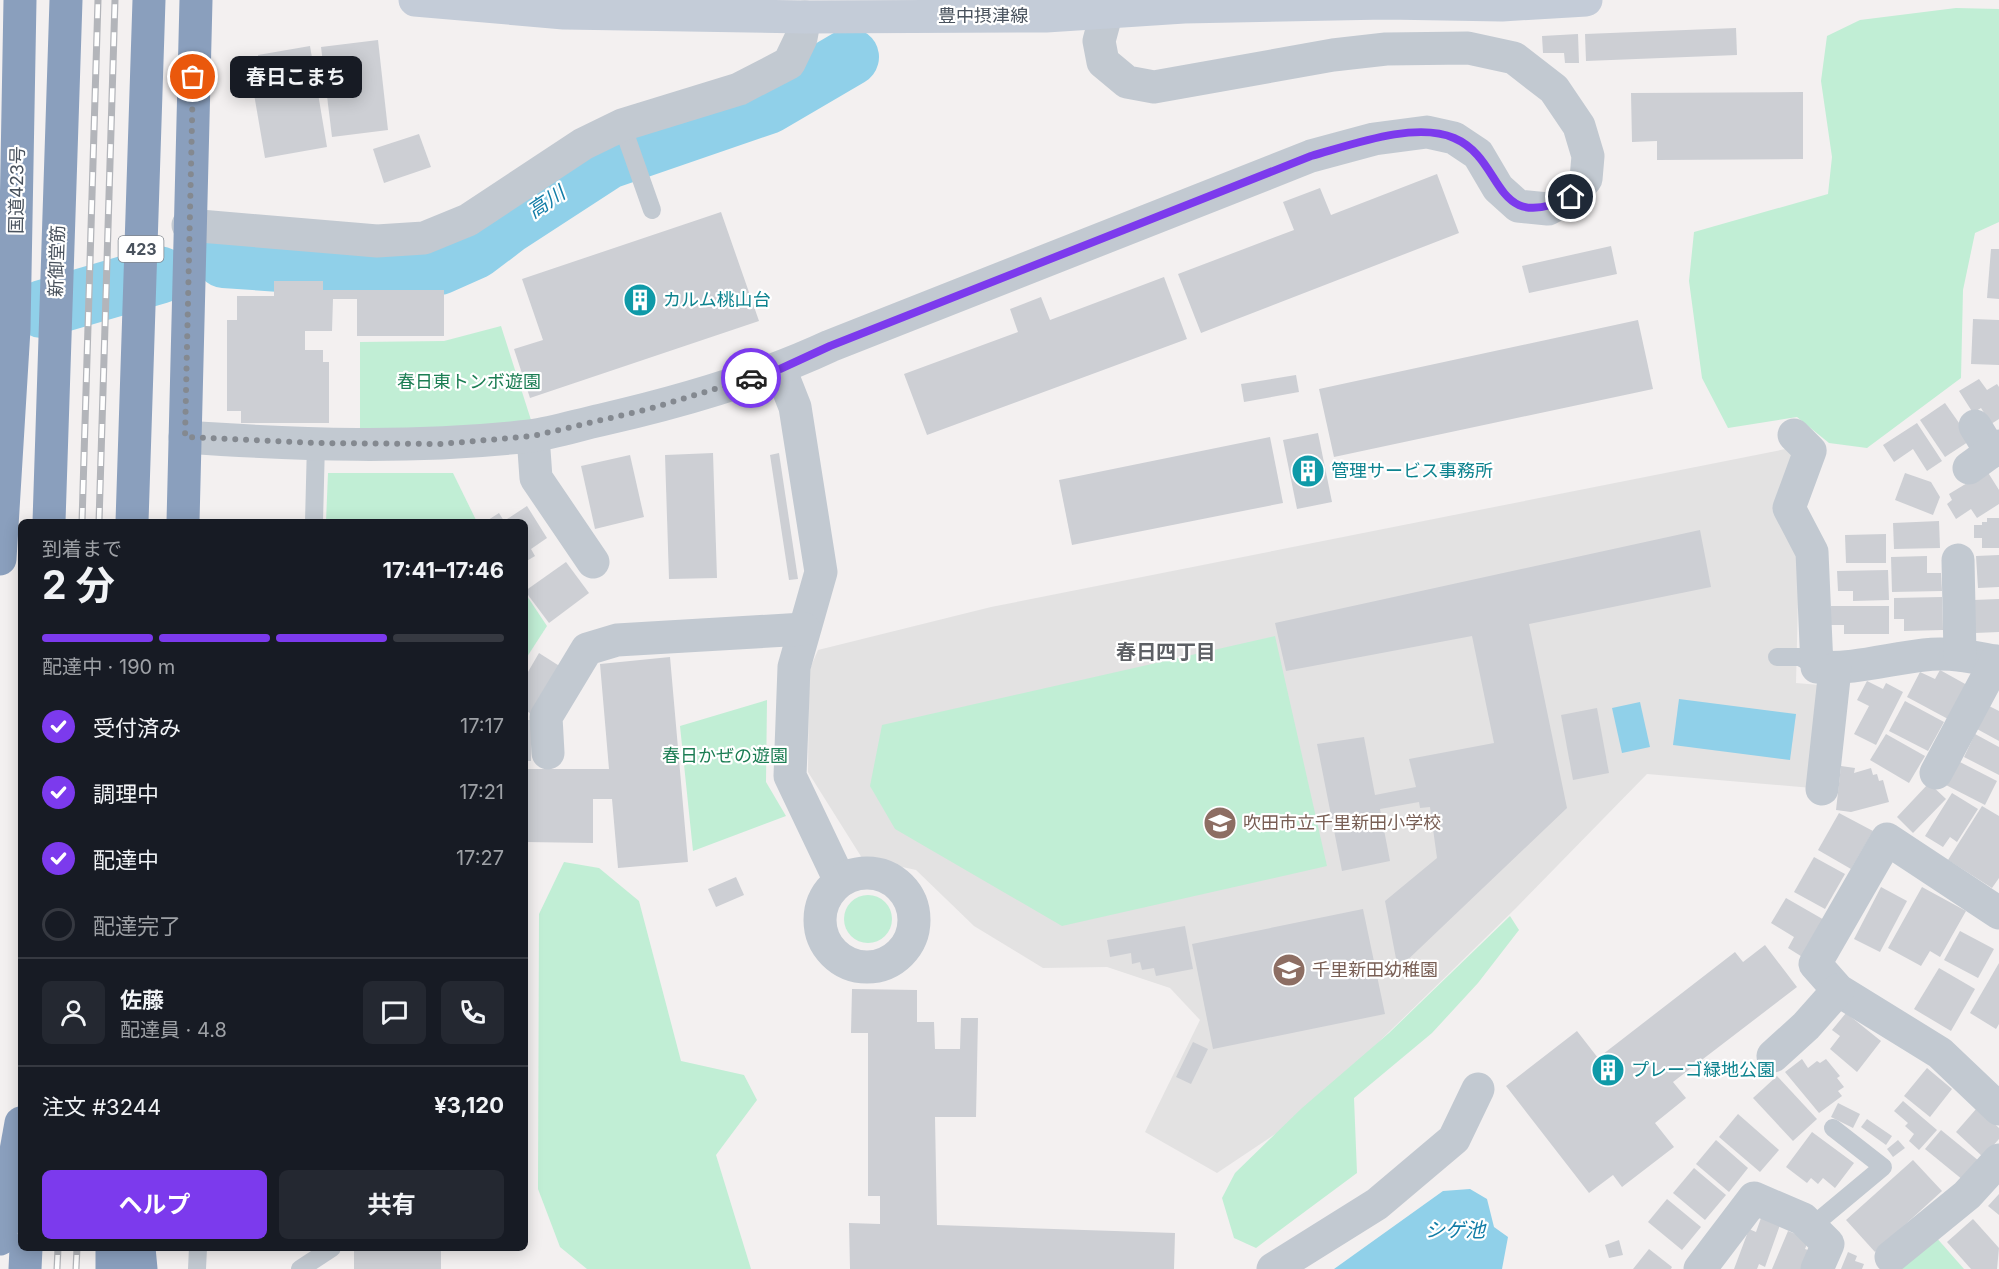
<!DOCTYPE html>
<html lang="ja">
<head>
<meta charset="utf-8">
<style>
	:root { --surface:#171b24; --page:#242831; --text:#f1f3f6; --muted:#9ea1a6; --line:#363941; --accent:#7c3aed }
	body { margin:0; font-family:Inter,"Noto Sans JP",sans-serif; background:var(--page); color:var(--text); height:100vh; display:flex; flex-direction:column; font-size:22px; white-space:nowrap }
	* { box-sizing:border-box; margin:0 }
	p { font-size:20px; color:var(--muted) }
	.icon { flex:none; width:33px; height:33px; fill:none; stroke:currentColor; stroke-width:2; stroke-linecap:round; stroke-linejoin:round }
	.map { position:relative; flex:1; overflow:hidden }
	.details { position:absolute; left:18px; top:519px; width:510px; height:732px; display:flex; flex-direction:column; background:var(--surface); border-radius:9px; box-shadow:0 3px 15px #0003 }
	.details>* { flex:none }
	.pin { position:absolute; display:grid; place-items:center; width:51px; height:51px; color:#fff; margin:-26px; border:3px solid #fff; border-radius:50%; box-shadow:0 2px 6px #0007 }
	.courier { position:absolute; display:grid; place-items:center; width:60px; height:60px; margin:-30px; border:4px solid #7c3aed; border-radius:50%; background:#fff; color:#222; box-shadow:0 2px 8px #0007 }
	.bubble { position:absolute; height:42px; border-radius:9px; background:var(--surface); box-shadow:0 3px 15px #0003; font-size:20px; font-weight:700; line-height:42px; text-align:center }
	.headline em { font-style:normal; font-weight:700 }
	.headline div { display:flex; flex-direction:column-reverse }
	.headline { display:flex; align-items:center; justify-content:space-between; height:102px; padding:0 24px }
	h1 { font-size:39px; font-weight:700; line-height:45px }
	.bar { display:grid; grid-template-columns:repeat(4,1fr); gap:9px 6px; align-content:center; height:72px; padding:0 24px }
	.bar i { height:8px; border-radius:4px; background:var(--line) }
	.bar .active { background:var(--accent) }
	.bar p { grid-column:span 4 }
	.line { display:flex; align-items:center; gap:15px; padding:0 24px; border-top:2px solid var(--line) }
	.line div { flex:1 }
	.round { display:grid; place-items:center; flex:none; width:63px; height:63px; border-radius:9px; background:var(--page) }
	ol { padding:0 24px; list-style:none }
	li { display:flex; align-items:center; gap:18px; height:66px }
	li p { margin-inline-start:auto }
	li .icon { padding:6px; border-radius:50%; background:var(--accent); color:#fff; stroke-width:4 }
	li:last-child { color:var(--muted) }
	li i { width:33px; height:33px; border:3px solid var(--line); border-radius:50% }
	.cta { display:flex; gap:12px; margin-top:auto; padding:12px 24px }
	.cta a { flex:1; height:69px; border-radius:9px; background:var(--accent); color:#fff; font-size:24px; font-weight:700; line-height:69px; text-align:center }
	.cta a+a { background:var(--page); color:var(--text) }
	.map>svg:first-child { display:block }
	.education { fill:#e3e2e2 }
	.green { fill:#c1eed5 }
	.water { fill:#90d0e9 }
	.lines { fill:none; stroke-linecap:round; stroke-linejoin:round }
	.river { stroke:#90d0e9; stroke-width:58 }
	.building { fill:#cdcfd4 }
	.lane { stroke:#c2c9d1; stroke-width:18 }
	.street { stroke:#c2c9d1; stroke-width:33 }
	.secondary { stroke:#c4ccd8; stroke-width:33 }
	.highway { stroke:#8a9fbd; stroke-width:33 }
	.rail-casing { stroke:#b3b5ba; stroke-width:7 }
	.rail { stroke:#fff; stroke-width:4.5; stroke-dasharray:14; stroke-linecap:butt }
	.done { stroke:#848990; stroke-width:6; stroke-dasharray:0 10.8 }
	.route { stroke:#7c3aed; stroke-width:8 }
	.labels { text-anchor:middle; stroke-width:4.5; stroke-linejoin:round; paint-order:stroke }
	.shield { fill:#fff; stroke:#80868e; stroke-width:1.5 }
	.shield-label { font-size:16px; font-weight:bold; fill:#49525d }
	.street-label { font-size:18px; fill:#49525d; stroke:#fff }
	.culture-label { font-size:18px; fill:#0d838f; stroke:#fff; text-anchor:start }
	.park-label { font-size:18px; fill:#1b7d53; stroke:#fff }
	.education-label { font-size:18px; fill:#785e54; stroke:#fff; text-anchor:start }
	.water-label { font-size:20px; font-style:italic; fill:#127da7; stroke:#fff }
	.neighbourhood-label { font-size:20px; font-weight:bold; fill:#5d6065; stroke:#fff }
</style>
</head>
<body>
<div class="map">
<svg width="1999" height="1269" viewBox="0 0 1999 1269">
	<rect width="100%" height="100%" fill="#f3f0f0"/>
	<polygon class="education" points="1796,447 1799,557 1796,683 1820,685 1812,788 1647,774 1516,908 1305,1114 1217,1173 1145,1132 1200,1020 1170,988 1107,967 1043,968 974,926 916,870 862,858 808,772 809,671 818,650 991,607"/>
	<g class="green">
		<polygon points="1956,8 1999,9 1999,222 1975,233 1963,290 1961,378 1867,448 1829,443 1797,417 1728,428 1702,378 1689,281 1694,232 1828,194 1832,157 1821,81 1827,36 1860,20"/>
		<polygon points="501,326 531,420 441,432 360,432 360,342 444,341"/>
		<polygon points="328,473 453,473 477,522 326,522"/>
		<polygon points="525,593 547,626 525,660"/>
		<polygon points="1275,636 1327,866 1062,926 895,829 870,786 882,725"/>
		<polygon points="767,700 766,782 786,816 693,851 680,726"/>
		<polygon points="564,862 599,868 639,901 681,1061 744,1075 757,1100 716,1155 751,1269 587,1269 560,1247 538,1189 539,914"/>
		<circle cx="868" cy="919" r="24"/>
		<polygon points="1510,916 1519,930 1478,983 1432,1033 1354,1098 1357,1173 1256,1248 1234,1238 1222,1198 1235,1173 1302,1108 1389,1033"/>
		<polygon points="1935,1236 1964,1269 1897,1269"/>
	</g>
	<g class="water">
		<polygon points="1679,699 1796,714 1790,760 1673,745"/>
		<polygon points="1640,702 1650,747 1622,753 1612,708"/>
		<polygon points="1470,1189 1487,1199 1494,1227 1508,1237 1502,1269 1334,1269 1443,1191"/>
	</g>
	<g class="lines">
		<g class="river">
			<polyline points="224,259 379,270 439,266 475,250 508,225 608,160 768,105 850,57"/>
			<polyline points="42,309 159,275"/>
		</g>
	</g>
	<g class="building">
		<polygon points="1736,28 1737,55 1586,61 1585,34"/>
		<polygon points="1578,34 1579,63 1565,63 1564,53 1543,53 1542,36"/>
		<polygon points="378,40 388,130 332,137 321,47"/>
		<polygon points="310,46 327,147 265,158 249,65 259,62 258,55"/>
		<polygon points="1803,92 1803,159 1657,160 1657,141 1632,142 1631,93"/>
		<polygon points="419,134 431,167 384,183 373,149"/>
		<polygon points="1437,174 1459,233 1201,333 1178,274 1294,230 1283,202 1320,188 1331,215"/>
		<polygon points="721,212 759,321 530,398 514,349 543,340 522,279"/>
		<polygon points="1611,246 1617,274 1529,293 1522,266"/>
		<polygon points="1991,249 1999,249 1999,299 1987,298"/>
		<polygon points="1164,277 1187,339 927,435 904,374 1018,332 1010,309 1041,297 1050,320"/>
		<polygon points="274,281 323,281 323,290 444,290 444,336 357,336 357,299 333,299 332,331 305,331 305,350 323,350 323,362 329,362 329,423 241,423 241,411 227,411 227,320 237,320 237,296 274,296"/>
		<polygon points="1973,319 1999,320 1999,365 1971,364"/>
		<polygon points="1638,320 1653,389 1334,457 1319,389"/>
		<polygon points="1296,375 1299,392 1244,402 1241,384"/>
		<polygon points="1979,379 1987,390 1997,384 1999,387 1999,419 1991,424 1981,408 1973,413 1959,391"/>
		<polygon points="1945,403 1971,440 1945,457 1920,420"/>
		<polygon points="1917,423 1942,461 1927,471 1913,449 1894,462 1883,445"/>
		<polygon points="1318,433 1332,502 1297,509 1283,440"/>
		<polygon points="1270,437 1283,503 1072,545 1059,480"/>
		<polygon points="713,453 717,578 669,579 665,455"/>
		<polygon points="779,453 798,579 789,580 770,455"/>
		<polygon points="630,455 644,517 595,529 581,466"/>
		<polygon points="1987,471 1999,490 1999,504 1977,518 1971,509 1956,519 1947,504 1952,500 1949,494"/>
		<polygon points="1905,473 1931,482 1940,497 1933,515 1895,500"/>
		<polygon points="527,506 547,538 531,549 535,556 525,562 525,522 485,522 499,513 504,521"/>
		<polygon points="1987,518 1999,518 1999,548 1982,548 1982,538 1974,538 1974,525 1982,525 1982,522 1987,522"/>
		<polygon points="1939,521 1940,548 1894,549 1893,523"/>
		<polygon points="1700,530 1711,587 1529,624 1567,808 1398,969 1385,901 1437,858 1430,807 1420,808 1419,802 1380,809 1390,861 1342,871 1317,744 1364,737 1375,795 1416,787 1409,759 1494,743 1472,636 1286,671 1275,623"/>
		<polygon points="1886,534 1886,563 1846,563 1845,535"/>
		<polygon points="1999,555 1999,587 1978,588 1976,556"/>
		<polygon points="1927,556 1927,573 1941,573 1942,591 1892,592 1891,557"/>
		<polygon points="566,562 589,593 549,623 525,591"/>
		<polygon points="1888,570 1889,600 1853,601 1853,591 1838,591 1837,571"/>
		<polygon points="1942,597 1943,630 1904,631 1904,619 1894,619 1894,598"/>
		<polygon points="1999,599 1999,632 1975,633 1973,600"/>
		<polygon points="1831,606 1889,606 1889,634 1844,634 1844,625 1831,625"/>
		<polygon points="539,653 561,667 533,715 525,710 525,677"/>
		<polygon points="670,657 688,862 618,868 612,799 593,799 593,843 525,842 525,769 609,769 600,664"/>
		<polygon points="1940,670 1967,685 1948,719 1907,697 1920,672 1935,679"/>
		<polygon points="1867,681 1883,689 1886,683 1903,692 1876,745 1854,734 1869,706 1857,700"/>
		<polygon points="1905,701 1944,722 1928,751 1889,731"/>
		<polygon points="1989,706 1999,711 1999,741 1977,729"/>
		<polygon points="1597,708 1609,773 1573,780 1561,715"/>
		<rect x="525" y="720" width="6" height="41"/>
		<polygon points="1886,734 1925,756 1909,783 1870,760"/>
		<polygon points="1975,734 1999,747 1999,775 1964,757"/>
		<polygon points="1956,760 1997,781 1985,805 1944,784"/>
		<polygon points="1841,766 1855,768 1854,773 1871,768 1873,775 1877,774 1879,781 1883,780 1889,802 1851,812 1836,810"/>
		<polygon points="1929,783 1946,799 1913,833 1897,817"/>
		<polygon points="1952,793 1978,809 1957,842 1950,837 1943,847 1925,836"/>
		<polygon points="1982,806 1999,816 1999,878 1992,888 1948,860"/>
		<polygon points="1839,813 1873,831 1851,869 1818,850"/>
		<polygon points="1814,857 1845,874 1825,909 1794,892"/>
		<polygon points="736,877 744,895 716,907 708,889"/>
		<polygon points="1881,887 1907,901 1880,952 1854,939"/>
		<polygon points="1922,887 1966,911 1940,957 1930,951 1921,966 1888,948"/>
		<polygon points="1786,898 1826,921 1804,958 1788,948 1794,937 1771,923"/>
		<polygon points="1363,909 1385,1014 1213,1049 1192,944"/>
		<polygon points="1185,926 1193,969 1156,976 1154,968 1142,970 1140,962 1132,964 1131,953 1110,957 1107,940"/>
		<polygon points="1960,931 1994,949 1978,978 1944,960"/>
		<polygon points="1765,945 1797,987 1673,1082 1686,1098 1655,1123 1674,1147 1622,1187 1613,1175 1589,1193 1506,1086 1577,1031 1598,1058 1735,952 1743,962"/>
		<polygon points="1999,963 1999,1024 1996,1029 1970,1013"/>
		<polygon points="1939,968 1975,989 1951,1031 1914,1009"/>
		<polygon points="852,989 917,990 917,1022 934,1022 935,1049 960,1049 961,1018 978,1018 976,1117 935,1117 937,1225 1175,1233 1174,1269 850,1269 849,1223 880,1224 880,1196 868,1196 868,1033 851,1033"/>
		<polygon points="1846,1013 1881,1041 1857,1072 1830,1049 1840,1036 1832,1030"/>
		<polygon points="1193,1042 1208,1049 1191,1084 1176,1077"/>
		<polygon points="1802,1059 1808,1068 1817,1061 1820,1063 1826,1059 1840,1076 1837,1078 1844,1087 1838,1091 1842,1096 1819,1113 1785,1072"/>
		<polygon points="1927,1068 1952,1089 1930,1117 1904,1096"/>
		<polygon points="1777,1076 1817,1119 1793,1141 1753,1098"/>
		<polygon points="1903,1101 1937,1130 1919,1150 1909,1141 1914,1134 1905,1126 1908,1123 1894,1111"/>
		<polygon points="1838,1103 1860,1114 1853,1128 1831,1117"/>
		<polygon points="1977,1108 1999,1128 1999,1139 1983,1157 1956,1132"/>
		<polygon points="1738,1114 1779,1150 1760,1172 1719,1137"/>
		<polygon points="1867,1119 1892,1136 1886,1145 1861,1127"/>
		<polygon points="1941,1130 1979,1161 1963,1180 1925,1149"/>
		<polygon points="1812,1132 1854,1163 1835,1188 1823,1178 1818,1184 1811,1178 1807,1183 1786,1167"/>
		<polygon points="1716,1140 1748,1168 1729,1192 1696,1164"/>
		<polygon points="1898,1140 1905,1148 1893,1157 1887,1149"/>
		<polygon points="1913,1160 1942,1191 1875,1252 1846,1220"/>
		<polygon points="1694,1168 1726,1195 1705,1220 1673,1193"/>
		<polygon points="1999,1194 1999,1215 1988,1206"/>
		<polygon points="1667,1199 1701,1227 1682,1250 1648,1222"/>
		<polygon points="1761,1218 1780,1225 1765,1267 1759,1264 1757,1269 1734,1269 1749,1229 1756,1232"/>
		<polygon points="1973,1219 1999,1248 1997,1269 1971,1269 1947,1242"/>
		<polygon points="1788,1231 1809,1239 1805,1249 1814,1252 1807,1269 1772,1269"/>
		<polygon points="1619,1240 1623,1255 1609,1258 1605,1245"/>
		<rect x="354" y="1248" width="87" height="21"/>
		<polygon points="1649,1249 1672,1267 1671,1269 1633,1269"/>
		<polygon points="1848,1252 1857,1256 1855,1261 1864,1264 1862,1269 1841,1269"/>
	</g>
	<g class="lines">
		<g class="lane">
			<polyline points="622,125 652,210"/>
			<polyline points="314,522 316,443"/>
			<polyline points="1777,657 1800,657 1817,667"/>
			<polyline points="1811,1227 1883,1167 1833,1128"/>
			<polyline points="197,1269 198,1248"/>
			<polyline points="300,1269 332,1248"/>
		</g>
		<g class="street">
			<polyline points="188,225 377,241 424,238 468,220 583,144 622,125 739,89 789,63 801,38 805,17"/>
			<polyline points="780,369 795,407 821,572 794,667 790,776 840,881"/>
			<polyline points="1975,426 1991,452"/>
			<path d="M 1794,435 L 1810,451 L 1789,508 L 1812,552 L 1817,667 C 1853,670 1888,659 1924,655 C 1950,652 1974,657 1999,662"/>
			<polyline points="533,436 536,478 593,562"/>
			<path d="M 185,437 C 299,445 416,449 530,436 C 554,433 578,425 601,420 C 679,402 757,380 830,346 L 1311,156 L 1374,139 L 1427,132 L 1454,138 L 1478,154 L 1498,188 L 1518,206 L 1548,209 L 1571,197 L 1586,179 L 1588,156 L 1579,126 L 1554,89 L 1514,58 L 1468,48 L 1386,49 L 1333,55 L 1154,87 L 1127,82 L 1103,62 L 1099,41 L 1110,0"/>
			<polyline points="1969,468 1999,446"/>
			<polyline points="1958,560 1960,655"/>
			<polyline points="548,753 546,717 587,649 617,640 804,629"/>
			<polyline points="1936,773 1996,661"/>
			<polyline points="1822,789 1835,669"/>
			<circle cx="867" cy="920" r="47"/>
			<polyline points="1999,913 1887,839 1815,964 1838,990 1940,1053 1999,1109"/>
			<polyline points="1773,1056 1806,1026 1838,990"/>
			<polyline points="1891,1257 1967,1195 1999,1160"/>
			<polyline points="1273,1269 1377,1204 1454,1139 1478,1089"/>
			<polyline points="1700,1269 1754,1198 1803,1219 1828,1244 1817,1269"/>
		</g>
		<polyline class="secondary" points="415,0 564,13 805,17 1046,16 1184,7 1386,3 1502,5 1586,0"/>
		<g class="highway">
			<polyline points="49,522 66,0"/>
			<polyline points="132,522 149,0"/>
			<polyline points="183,522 196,0"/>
			<polyline points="0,559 14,329 20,0"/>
			<polyline points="0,1239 21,1123"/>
			<polyline points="139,1248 141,1269"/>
			<polyline points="25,1269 26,1248"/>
			<polyline points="112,1269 112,1248"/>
		</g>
		<g class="rail-casing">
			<g id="rail">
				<polyline points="82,522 98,0"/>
				<polyline points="99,522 115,0"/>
				<polyline points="57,1269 58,1248"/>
				<polyline points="76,1269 77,1248"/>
			</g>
		</g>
		<use href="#rail" class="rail"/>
	</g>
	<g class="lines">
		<polyline class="done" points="193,77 185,437 316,443 441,444 533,436 649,409 751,378"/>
		<path class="route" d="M 751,378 L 780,369 L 830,346 L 1311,156 C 1351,145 1415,121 1454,138 C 1506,160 1491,236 1571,197"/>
	</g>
	<defs>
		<g id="building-disc" transform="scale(1.725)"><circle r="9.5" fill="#0f9aa8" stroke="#fff"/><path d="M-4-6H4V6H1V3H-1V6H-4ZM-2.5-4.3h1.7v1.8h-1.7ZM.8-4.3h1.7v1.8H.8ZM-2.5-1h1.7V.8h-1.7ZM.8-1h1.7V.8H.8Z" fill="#fff"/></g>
		<g id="school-disc" transform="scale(1.725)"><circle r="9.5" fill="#8d6e63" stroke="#fff"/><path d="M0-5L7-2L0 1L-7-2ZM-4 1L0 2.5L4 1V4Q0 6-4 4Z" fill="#fff"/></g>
	</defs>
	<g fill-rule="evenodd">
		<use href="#building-disc" x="640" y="300"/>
		<use href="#building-disc" x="1308" y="471"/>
		<use href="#school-disc" x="1220" y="823"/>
		<use href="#school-disc" x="1289" y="970"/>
		<use href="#building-disc" x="1608" y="1070"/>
	</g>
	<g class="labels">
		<rect class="shield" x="118.5" y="236" width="45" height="26" rx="4.5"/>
		<g class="shield-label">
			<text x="141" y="255">423</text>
		</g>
		<g class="street-label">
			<text x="983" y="22">豊中摂津線</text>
			<text transform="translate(17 190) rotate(-89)" y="6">国道423号</text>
			<text transform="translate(57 261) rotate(-88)" y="6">新御堂筋</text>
		</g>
		<g class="culture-label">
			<text x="663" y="306">カルム桃山台</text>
			<text x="1331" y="477">管理サービス事務所</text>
			<text x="1631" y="1076">プレーゴ緑地公園</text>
		</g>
		<g class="park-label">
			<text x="469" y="388">春日東トンボ遊園</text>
			<text x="725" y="762">春日かぜの遊園</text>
		</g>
		<g class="education-label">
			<text x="1243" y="829">吹田市立千里新田小学校</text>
			<text x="1312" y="976">千里新田幼稚園</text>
		</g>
		<g class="water-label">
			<text transform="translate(546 202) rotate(-34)" y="7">高川</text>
			<text x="1455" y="1237">シゲ池</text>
		</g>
		<g class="neighbourhood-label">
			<text x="1166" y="659">春日四丁目</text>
		</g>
	</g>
</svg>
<div class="pin" style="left:193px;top:77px;background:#ea580c"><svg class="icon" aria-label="bag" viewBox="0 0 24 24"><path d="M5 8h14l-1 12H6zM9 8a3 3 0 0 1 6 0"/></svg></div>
<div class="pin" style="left:1571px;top:197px;background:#1f2937"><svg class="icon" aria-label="home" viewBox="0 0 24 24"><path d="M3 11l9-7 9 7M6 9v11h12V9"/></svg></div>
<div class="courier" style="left:751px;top:378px"><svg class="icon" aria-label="car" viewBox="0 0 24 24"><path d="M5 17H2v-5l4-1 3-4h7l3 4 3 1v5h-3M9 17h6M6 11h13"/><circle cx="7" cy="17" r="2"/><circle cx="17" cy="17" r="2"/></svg></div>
<div class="bubble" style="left:230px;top:56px;width:132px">春日こまち</div>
<section class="details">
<div class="headline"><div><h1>2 分</h1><p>到着まで</p></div><em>17:41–17:46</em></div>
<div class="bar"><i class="active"></i><i class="active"></i><i class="active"></i><i></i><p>配達中 · 190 m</p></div>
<ol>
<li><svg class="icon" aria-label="check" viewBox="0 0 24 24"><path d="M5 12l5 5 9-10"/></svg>受付済み<p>17:17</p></li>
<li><svg class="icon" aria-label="check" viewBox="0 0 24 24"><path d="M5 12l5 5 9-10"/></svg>調理中<p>17:21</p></li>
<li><svg class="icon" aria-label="check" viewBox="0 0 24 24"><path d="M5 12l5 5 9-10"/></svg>配達中<p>17:27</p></li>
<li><i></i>配達完了</li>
</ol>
<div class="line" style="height:108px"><a class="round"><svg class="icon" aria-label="person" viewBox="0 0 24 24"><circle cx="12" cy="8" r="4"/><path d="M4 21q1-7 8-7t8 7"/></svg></a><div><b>佐藤</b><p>配達員 · 4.8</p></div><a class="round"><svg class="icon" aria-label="chat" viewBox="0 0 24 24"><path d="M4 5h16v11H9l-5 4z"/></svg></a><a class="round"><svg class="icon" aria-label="phone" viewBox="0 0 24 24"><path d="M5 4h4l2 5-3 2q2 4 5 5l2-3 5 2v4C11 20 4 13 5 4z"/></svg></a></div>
<div class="line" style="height:78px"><div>注文 #3244</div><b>¥3,120</b></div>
<div class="cta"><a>ヘルプ</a><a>共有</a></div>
</section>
</div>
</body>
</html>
